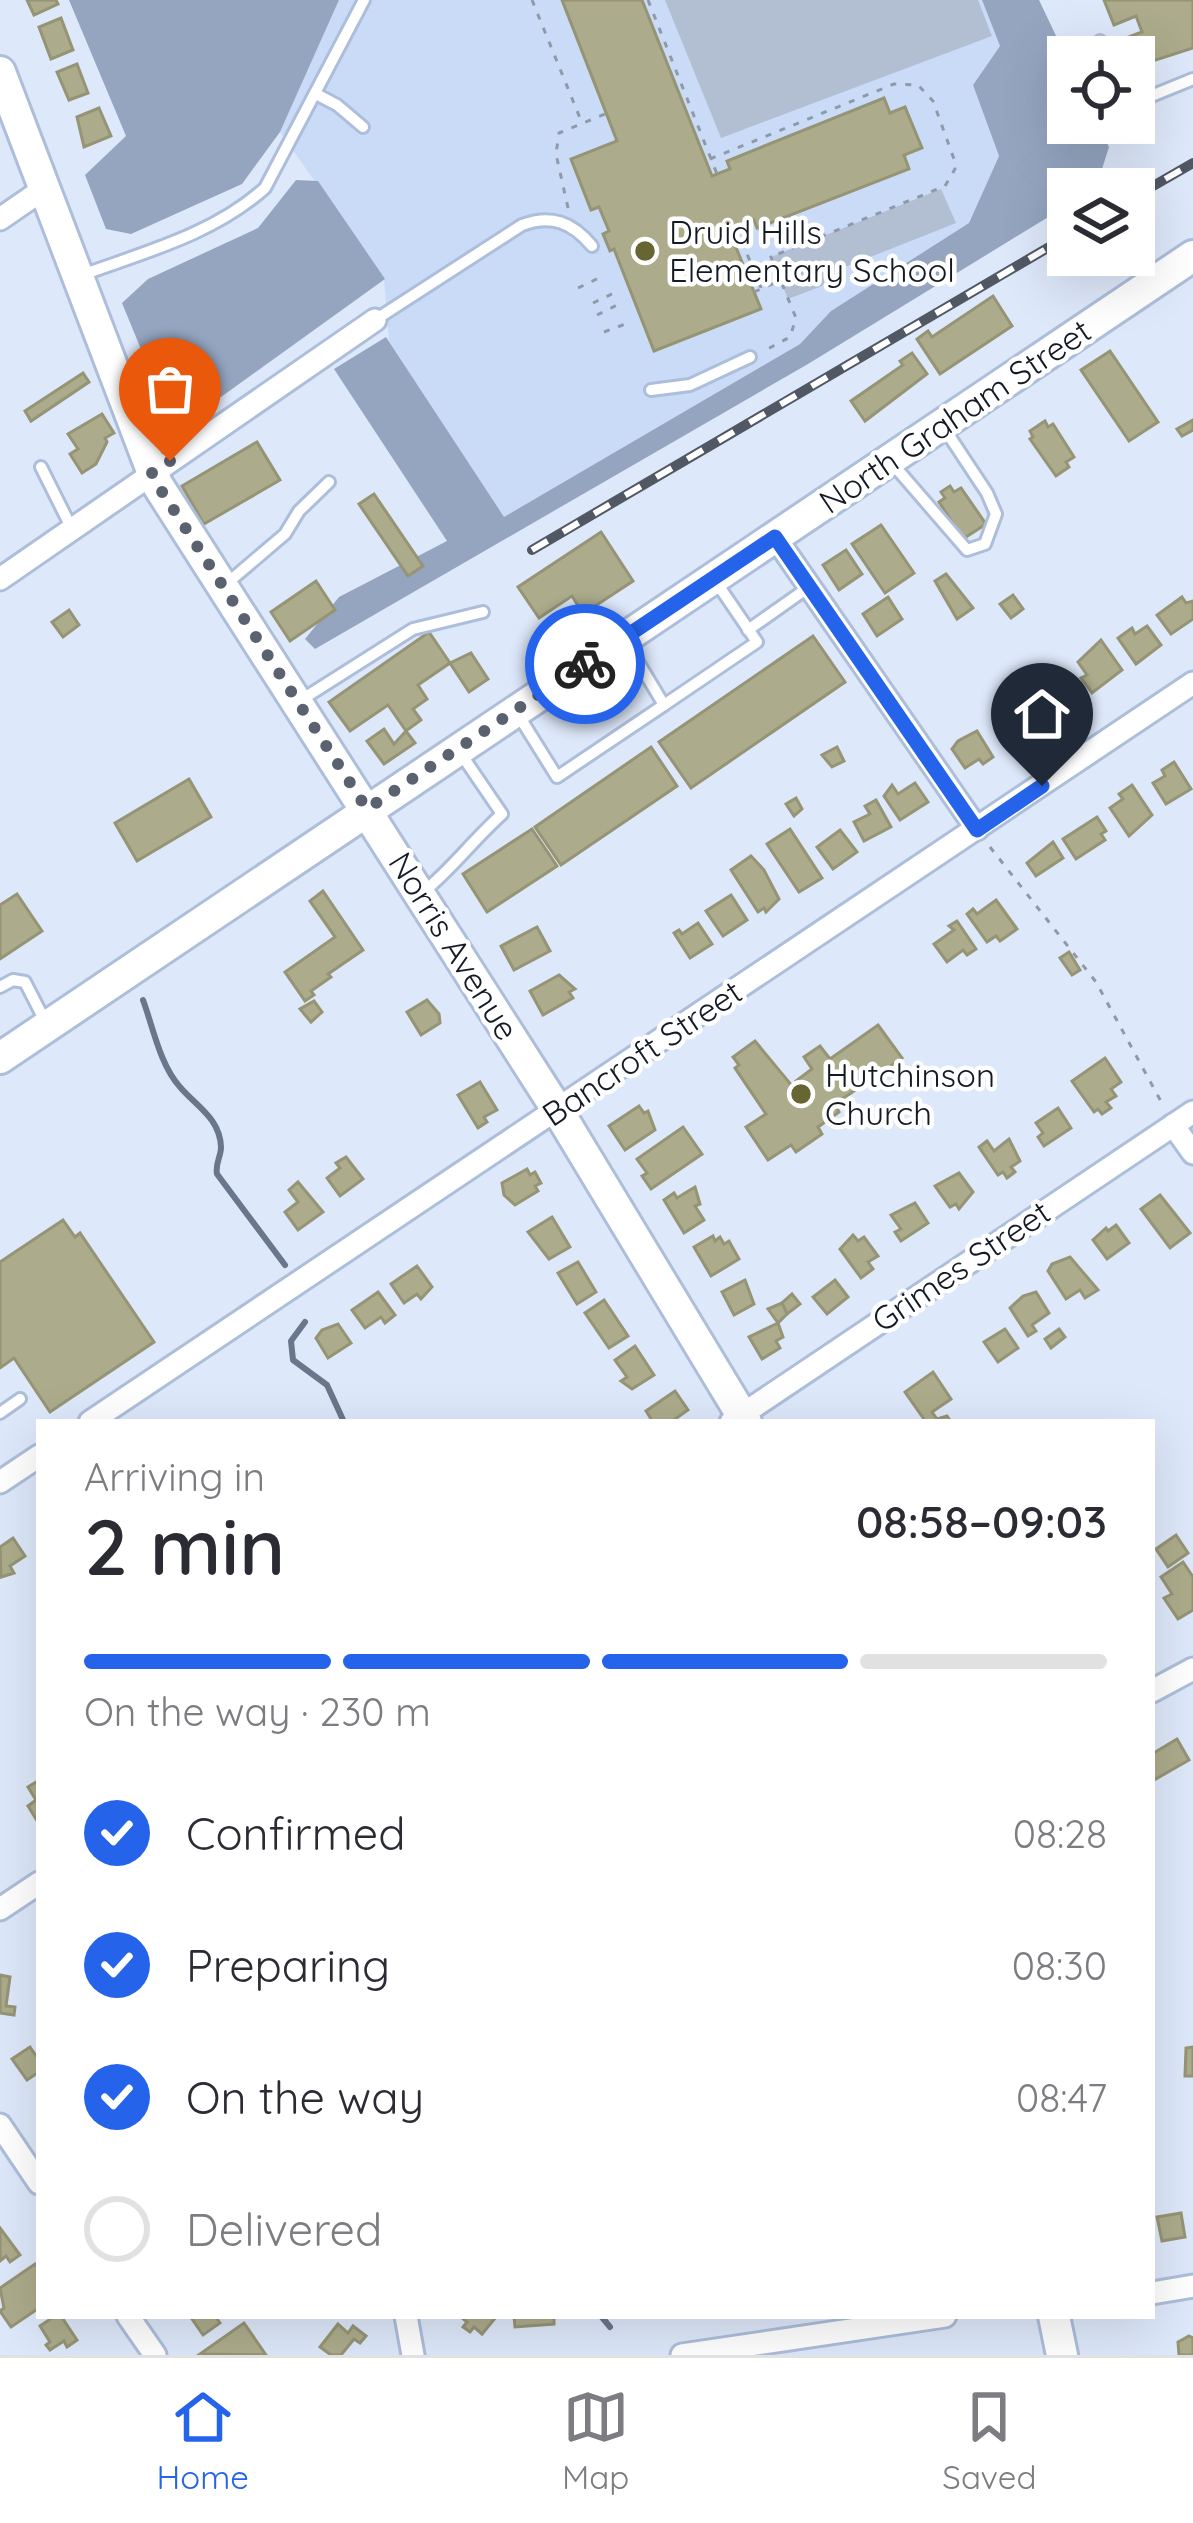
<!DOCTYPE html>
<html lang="en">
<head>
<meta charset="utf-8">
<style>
	:root { --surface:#fff; --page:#f7f7f7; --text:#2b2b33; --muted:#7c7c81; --line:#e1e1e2; --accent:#2563eb }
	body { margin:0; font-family:Quicksand,sans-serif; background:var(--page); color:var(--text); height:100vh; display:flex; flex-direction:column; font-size:45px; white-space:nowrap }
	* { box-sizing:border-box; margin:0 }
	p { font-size:39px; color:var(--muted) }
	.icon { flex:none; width:66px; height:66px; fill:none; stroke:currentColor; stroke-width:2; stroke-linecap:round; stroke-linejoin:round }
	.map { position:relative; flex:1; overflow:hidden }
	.drawer { position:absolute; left:36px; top:1419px; width:1119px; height:900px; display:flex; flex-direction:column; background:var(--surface); border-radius:0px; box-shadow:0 12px 48px #0002 }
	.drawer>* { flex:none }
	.fabs { position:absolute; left:1047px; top:36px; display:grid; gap:24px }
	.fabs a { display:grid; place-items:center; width:108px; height:108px; border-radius:0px; background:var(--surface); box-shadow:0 12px 48px #0002; font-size:60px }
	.pin { position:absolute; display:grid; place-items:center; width:102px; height:102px; color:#fff; margin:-123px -51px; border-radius:50% 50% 50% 0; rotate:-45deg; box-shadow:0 0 12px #0007 }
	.pin .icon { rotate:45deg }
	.courier { position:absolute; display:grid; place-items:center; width:120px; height:120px; margin:-60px; border:9px solid #2563eb; border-radius:50%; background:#fff; color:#222; box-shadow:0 3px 15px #0007 }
	.overview em { font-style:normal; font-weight:600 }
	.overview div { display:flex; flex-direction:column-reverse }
	.overview { display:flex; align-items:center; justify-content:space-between; height:204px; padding:0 48px }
	h1 { font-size:78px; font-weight:600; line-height:90px }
	.bar { display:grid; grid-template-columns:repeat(4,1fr); gap:18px 12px; align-content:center; height:144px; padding:0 48px }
	.bar i { height:15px; border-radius:9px; background:var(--line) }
	.bar .selected { background:var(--accent) }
	.bar p { grid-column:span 4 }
	ol { padding:0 48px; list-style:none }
	li { display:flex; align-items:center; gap:36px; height:132px }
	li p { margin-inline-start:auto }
	li .icon { padding:12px; border-radius:50%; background:var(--accent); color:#fff; stroke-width:4 }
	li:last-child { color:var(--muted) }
	li i { width:66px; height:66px; border:6px solid var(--line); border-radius:50% }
	.dock { display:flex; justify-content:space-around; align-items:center; height:168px; border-top:3px solid var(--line); background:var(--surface); font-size:33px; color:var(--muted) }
	.dock a { display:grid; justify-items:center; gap:6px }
	.dock .selected { color:var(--accent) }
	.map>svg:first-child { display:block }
	.built { fill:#cadbf8 }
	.green { fill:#b2bed2 }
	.forest { fill:#95a5c0 }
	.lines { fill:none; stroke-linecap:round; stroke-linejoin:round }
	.stream { stroke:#69768c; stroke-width:6 }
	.building { fill:#acab8b; stroke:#959475; stroke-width:3 }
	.lane-casing { stroke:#adbedb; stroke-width:16 }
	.street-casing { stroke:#adbedb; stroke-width:27 }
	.secondary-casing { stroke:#adbedb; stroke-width:36 }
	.path { stroke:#9099a8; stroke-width:3; stroke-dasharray:6 9; stroke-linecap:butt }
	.lane { stroke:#fff; stroke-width:10 }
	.street { stroke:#fff; stroke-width:21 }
	.secondary { stroke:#fff; stroke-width:30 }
	.rail-casing { stroke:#515864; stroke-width:10 }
	.rail { stroke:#fff; stroke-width:6; stroke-dasharray:18; stroke-linecap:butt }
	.done { stroke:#5a626f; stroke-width:12; stroke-dasharray:0 21.6 }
	.route { stroke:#2563eb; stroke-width:15 }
	.poi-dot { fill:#676532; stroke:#fff; stroke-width:4.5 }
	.labels { text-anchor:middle; stroke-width:9; stroke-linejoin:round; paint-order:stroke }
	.poi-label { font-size:33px; fill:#141a24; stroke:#fff; text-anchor:start }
	.street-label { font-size:33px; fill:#141a24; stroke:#fff }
</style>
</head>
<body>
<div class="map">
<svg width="1193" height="2355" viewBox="0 0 1193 2355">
	<rect width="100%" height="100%" fill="#dde8fa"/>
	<polygon class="built" points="339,0 982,0 1000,46 973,85 999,156 969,223 831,311 800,344 503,518 389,341 384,279 280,132"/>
	<g class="green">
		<polygon points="665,0 978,0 992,36 721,138"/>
		<polygon points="941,189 956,223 830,273 822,286 788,299 771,257"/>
	</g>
	<g class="forest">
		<polygon points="69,0 339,0 280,132 242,184 131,234 106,229 85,175 126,136"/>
		<polygon points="982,0 1039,0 1068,61 1068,123 1097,123 1109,147 1096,188 1068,189 1068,205 808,364 315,649 305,639 339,597 447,541 334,369 386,337 504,517 800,344 831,311 969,223 999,156 973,85 1000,46"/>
		<polygon points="296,180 318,181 385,279 196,415 159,393 122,303 148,279 258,228"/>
	</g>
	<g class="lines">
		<g class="stream">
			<path d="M 143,1000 C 153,1027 160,1065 180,1087 C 196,1106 220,1118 221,1147 C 221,1157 215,1163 217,1174 L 285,1265"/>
			<polyline points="305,1322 291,1341 293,1360 327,1385 344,1422"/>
			<polyline points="601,2316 610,2327"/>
		</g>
	</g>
	<g class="building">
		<polygon points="27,0 56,0 58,4 34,15"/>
		<polygon points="562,0 642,0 712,176 730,169 727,161 884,98 890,113 905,107 922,148 904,155 909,169 757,228 754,220 729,230 761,309 654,351 614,249 610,251 603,234 609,231 599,207 591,210 571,159 617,141"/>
		<polygon points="1104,0 1193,0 1193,48 1134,67 1134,57 1127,57 1121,40 1142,32 1136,16 1114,25"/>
		<polygon points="61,18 73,50 51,59 39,27"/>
		<polygon points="77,64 88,93 69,100 57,72"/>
		<polygon points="99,108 111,136 84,147 77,117"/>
		<polygon points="993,296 1012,326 940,374 917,339 928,331 932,337"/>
		<polygon points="1110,351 1158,422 1129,441 1081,370"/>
		<polygon points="912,353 927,374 865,421 851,401 903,365 900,361"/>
		<polygon points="83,373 89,382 31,421 25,411"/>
		<polygon points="102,414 114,433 105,438 107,442 96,464 82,473 70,454 78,449 68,434"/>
		<polygon points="1193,420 1193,430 1182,436 1177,429"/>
		<polygon points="1045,421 1048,427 1053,424 1074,457 1066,462 1069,467 1056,476 1030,439 1033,437 1030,431"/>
		<polygon points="257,442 280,480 204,524 182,486"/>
		<polygon points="950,486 954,492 961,488 986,524 963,539 939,502 945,498 941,492"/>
		<polygon points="374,494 423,566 408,576 359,504"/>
		<polygon points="881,525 914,573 885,593 852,544"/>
		<polygon points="601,532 633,581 583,614 572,596 539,618 518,587"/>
		<polygon points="846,550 862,574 839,590 823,565"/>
		<polygon points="946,574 973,608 957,619 935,581"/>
		<polygon points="316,581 335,610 290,641 271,612"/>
		<polygon points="1013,595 1023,609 1011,618 1000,604"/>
		<polygon points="888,597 902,619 877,636 863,614"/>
		<polygon points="1182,597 1186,603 1193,601 1193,619 1171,634 1157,615"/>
		<polygon points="69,610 79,625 63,637 52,622"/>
		<polygon points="1147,626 1161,645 1136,664 1118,638 1132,628 1135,634"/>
		<polygon points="429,632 450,663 418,685 427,699 413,709 421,720 406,731 388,705 350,731 329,702"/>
		<polygon points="813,636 845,682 691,788 659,742"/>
		<polygon points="1101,640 1122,670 1092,693 1081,678 1087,675 1078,662"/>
		<polygon points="471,653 488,679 469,692 450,663"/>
		<polygon points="1052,674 1060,686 1066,682 1077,698 1049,716 1031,688"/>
		<polygon points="1024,704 1037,724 1005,745 996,731 1002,727 998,721"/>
		<polygon points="384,729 394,744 406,731 415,743 384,764 367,741"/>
		<polygon points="977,731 993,757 983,764 979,759 965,768 952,749 958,741"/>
		<polygon points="651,747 677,786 561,865 535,827"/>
		<polygon points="837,747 844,761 832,767 822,755"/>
		<polygon points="1174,762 1191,789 1166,804 1153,783 1165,776 1162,770"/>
		<polygon points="189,779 211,817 137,861 115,823"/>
		<polygon points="915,783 928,802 900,820 884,796 892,785 898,794"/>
		<polygon points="1132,785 1152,815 1129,836 1110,808 1123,799 1119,794"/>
		<polygon points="796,798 802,809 794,816 786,804"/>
		<polygon points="876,800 891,827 864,841 854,822 870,814 865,806"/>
		<polygon points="1097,817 1106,831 1101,834 1105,840 1076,859 1063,839"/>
		<polygon points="532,829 557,866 487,912 463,874"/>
		<polygon points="790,829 822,878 799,892 767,844"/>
		<polygon points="840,830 857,852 833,869 817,847"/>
		<polygon points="1053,842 1063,858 1036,876 1027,863"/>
		<polygon points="751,856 764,870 779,899 766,912 764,908 758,912 731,870"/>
		<polygon points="323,891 363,950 328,974 331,977 311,991 314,995 305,1001 285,972 335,937 310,901"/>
		<polygon points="17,894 42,931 0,959 0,905"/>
		<polygon points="731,895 747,920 723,936 706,911"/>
		<polygon points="996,900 1017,929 1000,941 996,936 987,942 967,914 973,909 977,914"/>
		<polygon points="957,921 976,949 967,955 963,950 947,962 934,944 954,930 949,926"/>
		<polygon points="698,923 712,944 690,958 674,933 679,930 682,934"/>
		<polygon points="537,927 550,951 514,970 501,946"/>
		<polygon points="1069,952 1080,970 1072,975 1060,958"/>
		<polygon points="559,975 575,989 569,992 573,998 543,1015 530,991"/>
		<polygon points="427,1000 439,1014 440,1023 421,1035 407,1012"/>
		<polygon points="314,1001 322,1012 311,1022 300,1009"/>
		<polygon points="878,1025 902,1058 835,1104 839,1112 818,1127 822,1134 796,1152 791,1145 768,1160 746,1127 766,1114 735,1068 739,1065 733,1057 755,1041 797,1092 802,1088 796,1081 812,1069 804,1057 820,1046 830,1059"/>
		<polygon points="1105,1058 1121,1082 1111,1089 1116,1096 1106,1102 1111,1108 1102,1114 1098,1109 1094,1112 1072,1081"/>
		<polygon points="480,1082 497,1110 484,1117 487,1122 478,1128 458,1095"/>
		<polygon points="639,1106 644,1113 648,1111 655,1130 625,1150 609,1126"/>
		<polygon points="1058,1108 1071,1128 1044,1146 1038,1137 1043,1133 1036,1123"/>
		<polygon points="683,1127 702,1154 651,1189 642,1176 647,1173 637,1159"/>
		<polygon points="1009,1139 1020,1161 1011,1167 1015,1172 1007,1178 1003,1172 998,1175 979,1147 987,1141 994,1151"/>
		<polygon points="346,1157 363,1179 340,1196 327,1178 340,1168 336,1163"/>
		<polygon points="527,1169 530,1175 535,1172 541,1183 535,1186 538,1191 515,1205 504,1195 502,1183"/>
		<polygon points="959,1173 973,1192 959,1209 956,1204 950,1207 935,1186"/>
		<polygon points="298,1182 323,1212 298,1230 285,1212 298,1202 289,1190"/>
		<polygon points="695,1187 700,1204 695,1206 704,1220 684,1233 664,1200 674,1193 677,1198"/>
		<polygon points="1160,1195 1190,1233 1170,1248 1141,1209"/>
		<polygon points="915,1203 928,1223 901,1241 895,1232 901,1229 891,1215"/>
		<polygon points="552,1217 570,1247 549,1259 528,1232"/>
		<polygon points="63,1220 75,1237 80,1233 154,1342 50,1412 14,1358 0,1368 0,1262"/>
		<polygon points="1116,1225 1129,1243 1107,1259 1093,1240 1106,1228 1108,1231"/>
		<polygon points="853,1235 858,1241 864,1237 878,1256 868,1262 873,1269 861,1278 840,1249"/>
		<polygon points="713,1236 715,1241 720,1237 724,1244 729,1241 739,1259 711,1276 694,1247"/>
		<polygon points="1070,1257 1098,1290 1085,1298 1080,1290 1066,1299 1048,1271 1052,1264"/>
		<polygon points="578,1262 596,1292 577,1304 558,1273"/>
		<polygon points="417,1266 432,1287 421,1299 417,1294 404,1303 391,1284"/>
		<polygon points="745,1280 754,1304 734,1315 722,1292"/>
		<polygon points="835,1280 848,1297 827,1314 813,1297"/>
		<polygon points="378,1292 395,1315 385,1323 381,1317 365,1328 352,1310"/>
		<polygon points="1036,1292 1049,1313 1032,1325 1036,1331 1028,1336 1010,1308 1023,1296"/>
		<polygon points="792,1294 800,1304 787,1314 782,1303"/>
		<polygon points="604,1300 628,1336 609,1348 585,1313"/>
		<polygon points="782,1303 787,1314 778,1323 768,1309"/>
		<polygon points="778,1323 783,1337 776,1341 780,1348 762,1359 749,1337"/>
		<polygon points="338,1324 351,1343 328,1358 316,1338 322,1330"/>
		<polygon points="1005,1329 1018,1348 998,1362 984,1342"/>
		<polygon points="1059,1329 1065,1337 1051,1348 1045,1339"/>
		<polygon points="635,1346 654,1375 632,1389 621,1381 627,1377 615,1360"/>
		<polygon points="933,1372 951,1399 932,1412 937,1419 947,1416 951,1422 926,1422 905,1392"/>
		<polygon points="675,1391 688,1410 671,1422 653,1422 646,1411"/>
		<polygon points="1176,1535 1188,1553 1168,1567 1156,1549"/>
		<polygon points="13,1538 25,1556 10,1566 14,1573 1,1577 0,1547"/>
		<polygon points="1183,1562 1193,1577 1193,1610 1178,1619 1164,1598 1172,1594 1161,1577"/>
		<polygon points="1177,1739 1189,1760 1154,1780 1152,1754"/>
		<polygon points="38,1781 39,1782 39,1824 28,1806 36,1800 28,1787"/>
		<polygon points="0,1975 10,1977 6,2006 15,2007 14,2015 0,2013"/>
		<polygon points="30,2047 39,2060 39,2072 27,2080 12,2059"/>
		<polygon points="1193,2047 1193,2076 1185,2076 1186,2048"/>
		<polygon points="1181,2213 1185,2237 1162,2241 1157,2217"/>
		<polygon points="0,2228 20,2255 10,2262 6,2256 0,2261"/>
		<polygon points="35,2264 39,2269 39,2308 11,2327 0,2311 4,2308 0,2288"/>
		<polygon points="55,2316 61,2316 77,2340 67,2347 64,2341 50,2350 46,2345 50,2342 40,2326"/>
		<polygon points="190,2316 215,2316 220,2323 203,2335"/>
		<polygon points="460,2316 495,2316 496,2317 482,2334 474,2327 470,2332 463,2327 467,2322"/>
		<polygon points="514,2316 554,2316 554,2324 515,2327"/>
		<polygon points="244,2323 266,2355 200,2354"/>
		<polygon points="338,2324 348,2333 353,2326 366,2336 360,2343 354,2339 341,2355 331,2355 320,2347"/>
		<polygon points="1189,2336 1193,2338 1193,2355 1179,2355 1178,2342"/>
	</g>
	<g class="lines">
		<g class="lane-casing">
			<g id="lane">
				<polyline points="1100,41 1107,57"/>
				<polyline points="316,94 337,105 363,127"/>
				<polyline points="1134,103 1193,79"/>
				<path d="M 82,275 C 145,252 214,234 265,188 L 364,0"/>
				<path d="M 375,320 L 522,225 C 551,214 572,222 592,246"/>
				<polyline points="651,390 690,385 750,357"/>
				<polyline points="891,462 967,550 985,544 996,514 987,493 944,428"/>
				<polyline points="41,467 72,529"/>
				<polyline points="225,585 285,534 299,511 329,482"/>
				<polyline points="748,630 809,587"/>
				<polyline points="301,700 413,629 483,612"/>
				<polyline points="664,705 757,642 714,579"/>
				<polyline points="517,713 557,777 664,705 625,640"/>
				<path d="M 421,894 C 452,869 472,841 502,814 L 459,751"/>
				<polyline points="0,987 13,980 25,982 46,1023"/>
				<polyline points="0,1413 20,1399"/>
			</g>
		</g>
		<g class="street-casing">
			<g id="street">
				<polyline points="0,219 45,188"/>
				<polyline points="775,537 977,829"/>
				<polyline points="0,579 375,320"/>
				<polyline points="1173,1125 1193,1153"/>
				<polyline points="90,1422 1193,683"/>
				<polyline points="731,1422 1193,1112"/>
				<polyline points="0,1482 39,1456"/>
				<polyline points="1152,1691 1193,1669"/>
				<polyline points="0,1909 39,1883"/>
				<polyline points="0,2125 39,2183"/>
				<polyline points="1152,2293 1193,2286"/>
				<polyline points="128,2316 155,2355"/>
				<polyline points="406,2316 413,2355"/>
				<polyline points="682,2355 945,2316"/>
			</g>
		</g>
		<g class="secondary-casing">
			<g id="secondary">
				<polyline points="0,72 157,484 558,1111 746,1422"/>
				<polyline points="0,1058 1193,256"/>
				<polyline points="1054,2316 1062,2355"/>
			</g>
		</g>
		<g class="path">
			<polyline points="532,0 582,123"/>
			<polyline points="648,0 717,174"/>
			<polyline points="710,159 894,84 918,85 933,101 954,159 955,169 945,186 771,257"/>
			<polyline points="568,208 556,154 559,133 605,114"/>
			<polyline points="736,227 761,288"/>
			<polyline points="759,228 796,318 790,337 764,351"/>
			<polyline points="578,288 605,275"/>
			<polyline points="754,292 779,281"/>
			<polyline points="593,303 614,293"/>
			<polyline points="597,315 619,304"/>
			<polyline points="604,332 628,323"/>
			<polyline points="990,847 1096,982 1164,1107"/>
		</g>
		<use href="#lane" class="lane"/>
		<use href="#street" class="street"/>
		<use href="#secondary" class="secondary"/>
		<g class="rail-casing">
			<g id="rail">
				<polyline points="1134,197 1193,163"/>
				<polyline points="532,550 1068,236"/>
			</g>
		</g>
		<use href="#rail" class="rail"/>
	</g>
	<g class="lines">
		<polyline class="done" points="170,461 152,473 157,484 367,809 585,664"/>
		<polyline class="route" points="585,664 775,537 977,830 1042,786"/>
	</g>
	<g class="poi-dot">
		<circle cx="645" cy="251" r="12"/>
		<circle cx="801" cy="1094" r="12"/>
	</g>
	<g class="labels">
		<g class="poi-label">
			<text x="669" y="244">Druid Hills<tspan x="669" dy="38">Elementary School</tspan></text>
			<text x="825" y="1087">Hutchinson<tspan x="825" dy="38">Church</tspan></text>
		</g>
		<g class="street-label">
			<text transform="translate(955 416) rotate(-34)" y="12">North Graham Street</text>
			<text transform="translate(454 946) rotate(58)" y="12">Norris Avenue</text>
			<text transform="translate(642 1053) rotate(-34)" y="12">Bancroft Street</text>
			<text transform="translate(961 1266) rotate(-34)" y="12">Grimes Street</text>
		</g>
	</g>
</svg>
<div class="fabs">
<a><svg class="icon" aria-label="locate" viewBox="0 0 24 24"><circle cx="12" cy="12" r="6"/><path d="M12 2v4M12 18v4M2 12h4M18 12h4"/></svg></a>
<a><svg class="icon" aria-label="layers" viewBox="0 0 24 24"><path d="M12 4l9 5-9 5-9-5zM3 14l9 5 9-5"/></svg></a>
</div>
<div class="pin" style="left:170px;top:461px;background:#ea580c"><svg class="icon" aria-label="bag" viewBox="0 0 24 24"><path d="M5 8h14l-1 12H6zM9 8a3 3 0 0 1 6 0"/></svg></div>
<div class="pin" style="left:1042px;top:786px;background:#1f2937"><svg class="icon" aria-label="home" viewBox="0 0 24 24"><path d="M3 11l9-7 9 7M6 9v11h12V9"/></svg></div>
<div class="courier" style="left:585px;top:664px"><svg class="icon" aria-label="bike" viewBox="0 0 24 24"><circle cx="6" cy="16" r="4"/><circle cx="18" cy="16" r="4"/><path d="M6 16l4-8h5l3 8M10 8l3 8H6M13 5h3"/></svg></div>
<section class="drawer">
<div class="overview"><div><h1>2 min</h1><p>Arriving in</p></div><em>08:58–09:03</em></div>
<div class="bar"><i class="selected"></i><i class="selected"></i><i class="selected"></i><i></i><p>On the way · 230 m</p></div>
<ol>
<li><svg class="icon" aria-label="check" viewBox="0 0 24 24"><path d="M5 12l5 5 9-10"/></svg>Confirmed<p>08:28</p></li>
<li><svg class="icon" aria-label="check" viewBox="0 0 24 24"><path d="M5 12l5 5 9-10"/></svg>Preparing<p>08:30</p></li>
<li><svg class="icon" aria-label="check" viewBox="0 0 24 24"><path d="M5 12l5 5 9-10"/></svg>On the way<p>08:47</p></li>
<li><i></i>Delivered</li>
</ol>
</section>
</div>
<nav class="dock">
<a class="selected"><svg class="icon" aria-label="home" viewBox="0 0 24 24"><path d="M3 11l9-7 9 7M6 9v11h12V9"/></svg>Home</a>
<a><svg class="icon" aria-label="map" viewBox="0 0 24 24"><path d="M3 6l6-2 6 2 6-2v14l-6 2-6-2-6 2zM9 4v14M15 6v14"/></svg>Map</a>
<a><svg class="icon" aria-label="saved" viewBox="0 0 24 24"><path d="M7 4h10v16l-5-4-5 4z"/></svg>Saved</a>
</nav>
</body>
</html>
